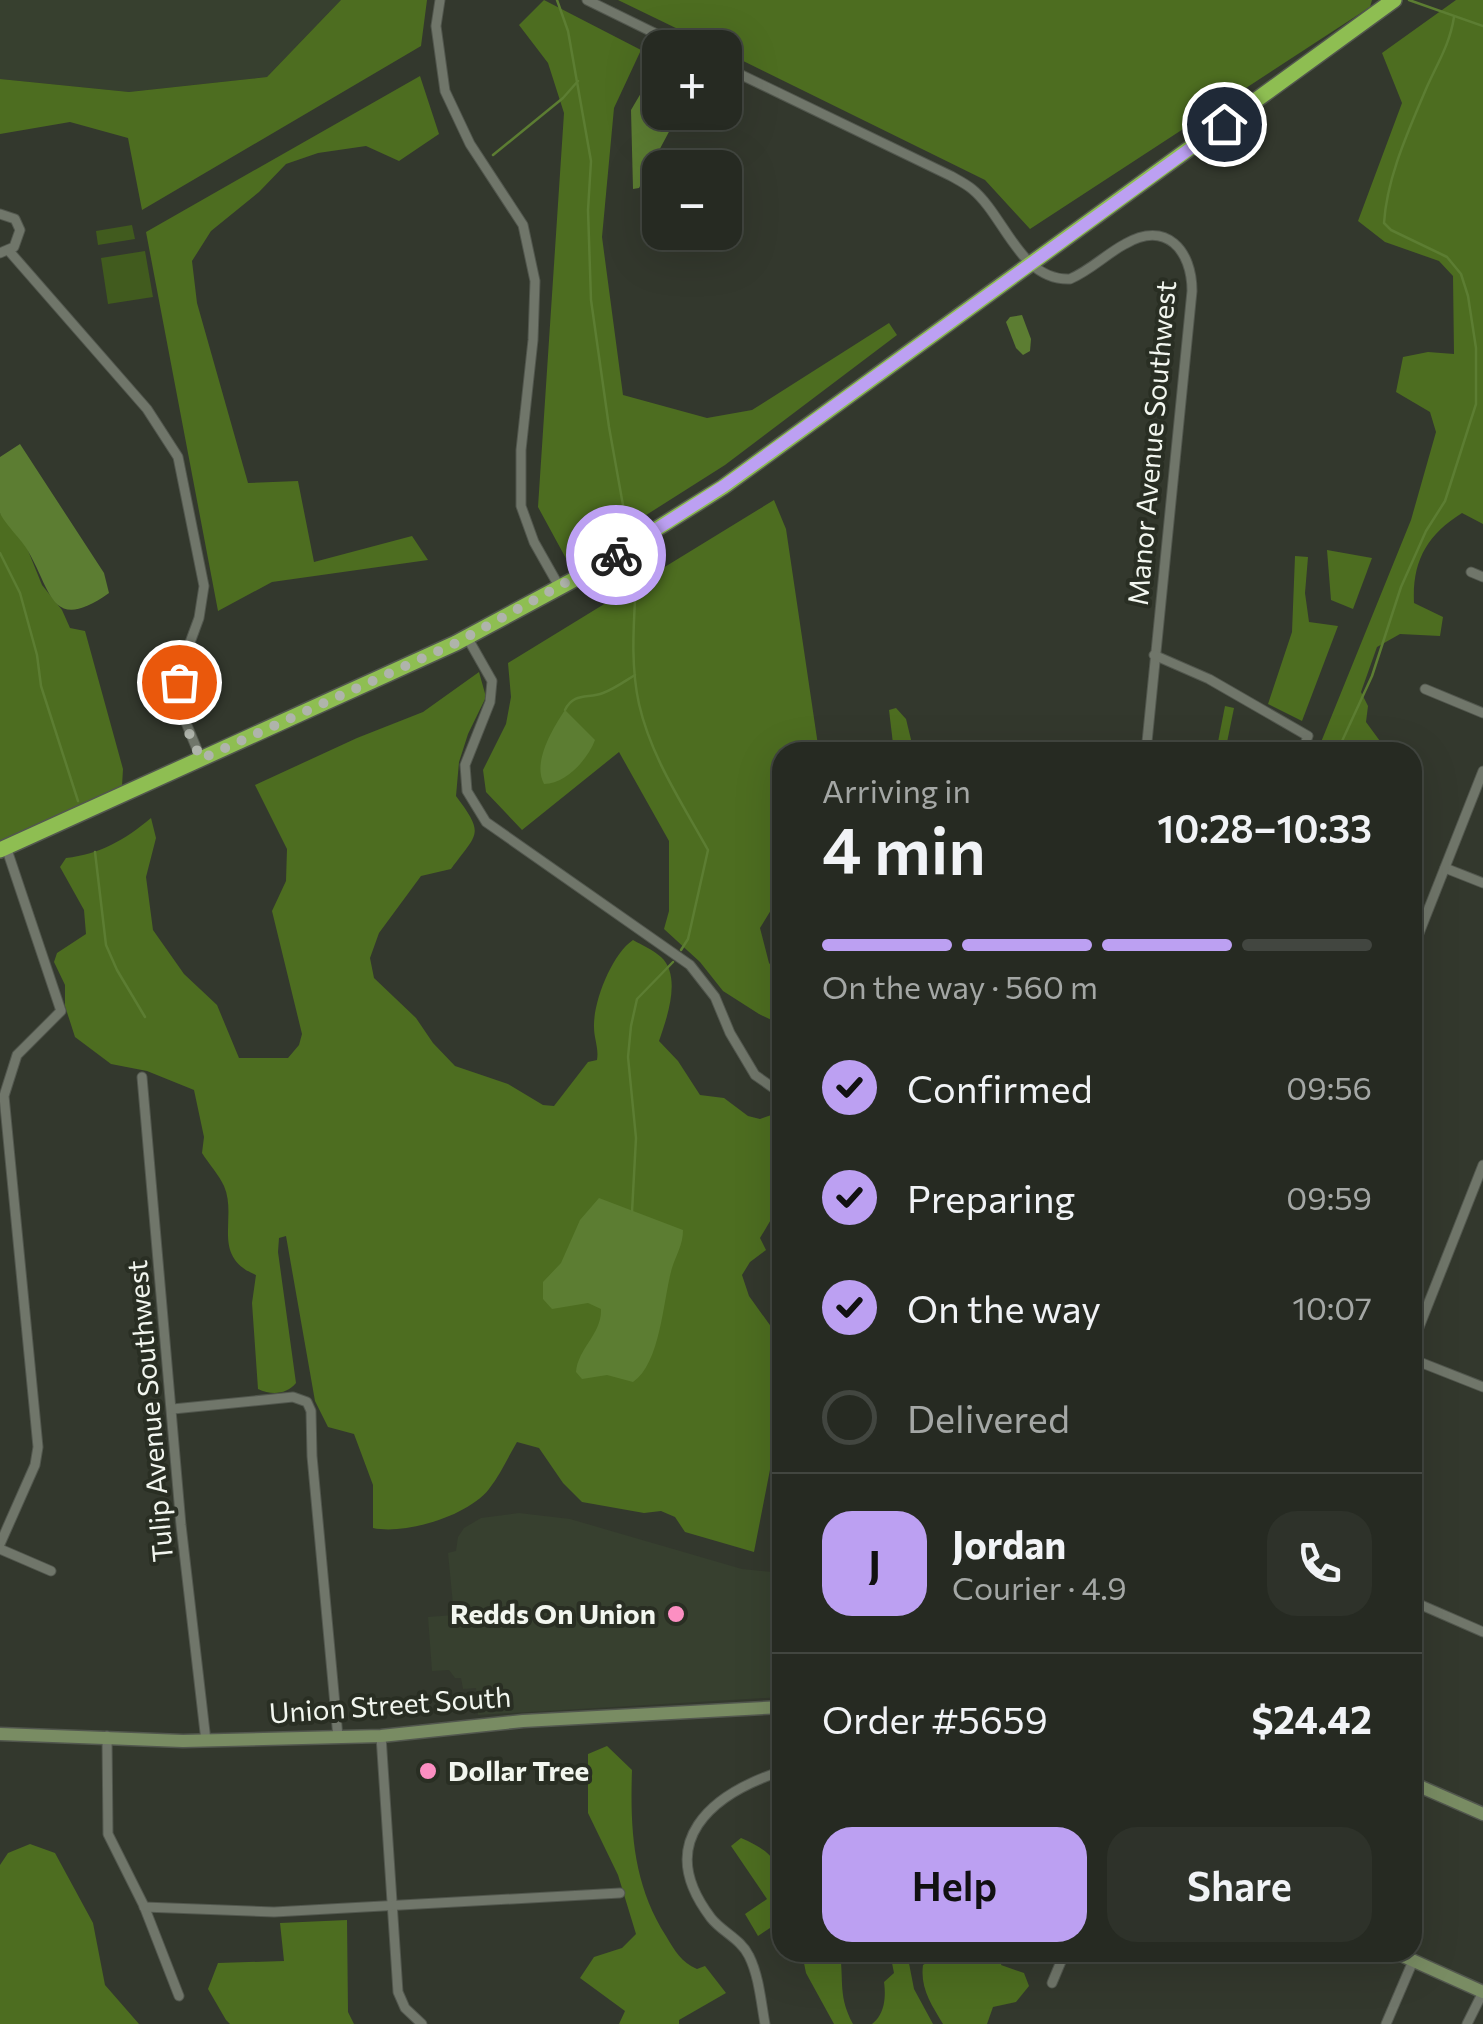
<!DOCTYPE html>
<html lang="en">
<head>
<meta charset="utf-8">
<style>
	:root { --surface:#262a22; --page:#2e322a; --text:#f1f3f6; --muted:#a4a7a5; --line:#424640; --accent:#bca0f2 }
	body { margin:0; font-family:Commissioner,sans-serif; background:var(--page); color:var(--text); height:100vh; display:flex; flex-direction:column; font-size:38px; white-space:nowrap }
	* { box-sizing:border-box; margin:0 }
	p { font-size:32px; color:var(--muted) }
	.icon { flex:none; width:55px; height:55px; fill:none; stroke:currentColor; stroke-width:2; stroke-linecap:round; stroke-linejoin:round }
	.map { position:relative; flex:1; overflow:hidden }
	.panel { position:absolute; left:772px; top:742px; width:650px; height:1220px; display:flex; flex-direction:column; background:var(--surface); border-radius:30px; box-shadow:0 10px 40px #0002,0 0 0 2px var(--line) }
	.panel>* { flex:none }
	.fabs { position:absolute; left:642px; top:30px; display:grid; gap:20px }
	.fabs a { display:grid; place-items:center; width:100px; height:100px; border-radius:20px; background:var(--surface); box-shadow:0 10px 40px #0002,0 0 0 2px var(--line); font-size:50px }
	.pin { position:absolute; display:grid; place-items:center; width:85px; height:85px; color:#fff; margin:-42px; border:5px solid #fff; border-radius:50%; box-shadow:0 2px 10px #0007 }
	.courier { position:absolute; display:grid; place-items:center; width:100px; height:100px; margin:-50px; border:8px solid #bca0f2; border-radius:50%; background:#fff; color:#222; box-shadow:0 2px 12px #0007 }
	.headline em { font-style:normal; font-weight:600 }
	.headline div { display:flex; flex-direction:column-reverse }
	.headline { display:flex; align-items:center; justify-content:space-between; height:170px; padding:0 50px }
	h1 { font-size:65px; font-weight:600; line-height:75px }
	.bar { display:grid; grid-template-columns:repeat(4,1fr); gap:15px 10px; align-content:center; height:120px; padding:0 50px }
	.bar i { height:12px; border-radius:8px; background:var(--line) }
	.bar .selected { background:var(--accent) }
	.bar p { grid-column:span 4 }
	.line { display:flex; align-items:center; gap:25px; padding:0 50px; border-top:2px solid var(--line) }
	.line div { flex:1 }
	.round { display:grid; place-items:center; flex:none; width:105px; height:105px; border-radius:30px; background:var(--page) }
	ol { padding:0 50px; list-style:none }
	li { display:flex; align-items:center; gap:30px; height:110px }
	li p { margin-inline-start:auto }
	li .icon { padding:10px; border-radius:50%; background:var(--accent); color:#111; stroke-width:4 }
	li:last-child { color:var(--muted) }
	li i { width:55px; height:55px; border:5px solid var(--line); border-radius:50% }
	.action { display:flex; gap:20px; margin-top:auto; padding:20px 50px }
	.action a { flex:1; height:115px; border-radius:30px; background:var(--accent); color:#111; font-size:40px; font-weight:600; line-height:115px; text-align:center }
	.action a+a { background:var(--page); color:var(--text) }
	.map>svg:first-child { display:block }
	.built { fill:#37402f }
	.green { fill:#415b1e }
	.forest { fill:#4d6d20 }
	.water { fill:#5c7d32 }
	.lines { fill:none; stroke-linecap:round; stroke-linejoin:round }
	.stream { stroke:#5c7d32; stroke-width:2.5 }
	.street-casing { stroke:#52574e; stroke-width:11 }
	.secondary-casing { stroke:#52574e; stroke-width:15 }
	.highway-casing { stroke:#52574e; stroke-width:18 }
	.street { stroke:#70766a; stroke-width:9 }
	.secondary { stroke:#798c63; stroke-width:12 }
	.highway { stroke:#8ebe52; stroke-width:15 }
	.done { stroke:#afb4ab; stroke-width:10; stroke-dasharray:0 18 }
	.route { stroke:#bca0f2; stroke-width:12 }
	.poi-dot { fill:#fc8fc2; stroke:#292e23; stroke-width:4 }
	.labels { text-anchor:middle; stroke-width:8; stroke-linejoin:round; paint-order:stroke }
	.street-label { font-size:28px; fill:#f2f6ef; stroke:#292e23 }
	.poi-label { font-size:28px; font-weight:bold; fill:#f2f6ef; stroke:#292e23; text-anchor:end }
</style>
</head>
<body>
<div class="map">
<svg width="1483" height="2024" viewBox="0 0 1483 2024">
	<rect width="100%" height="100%" fill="#33382d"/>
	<g class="built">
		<polygon points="0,0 341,0 267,77 129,92 0,79"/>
		<polygon points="519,1513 570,1519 742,1569 782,1573 782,1697 478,1715 476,1688 463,1689 461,1678 455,1678 449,1670 432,1671 428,1617 454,1615 448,1553 456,1551 458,1537 464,1528 481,1518"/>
	</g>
	<g class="green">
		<polygon points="132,225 135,239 98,245 96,231"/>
		<polygon points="145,251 153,297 108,304 101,258"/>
	</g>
	<g class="forest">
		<polygon points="341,0 427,0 421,46 142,210 128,138 70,122 0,134 0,79 129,92 267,77"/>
		<polygon points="544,0 641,50 614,108 602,237 623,395 707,418 752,410 889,323 897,335 725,465 569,564 538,507 564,113 548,63 519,25"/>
		<polygon points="618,0 1372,0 1370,7 1030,229 985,180 725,52 725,48 715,47"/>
		<path d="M 1456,0 L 1483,0 L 1483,524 L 1462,513 C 1427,535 1412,561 1414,603 L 1443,617 L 1440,636 L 1400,634 L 1377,647 L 1361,692 L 1368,706 L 1366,722 L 1388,752 L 1317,752 L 1411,520 L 1436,432 L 1430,412 L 1396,392 L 1403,357 L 1428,352 L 1454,354 L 1453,276 L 1439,261 L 1385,242 L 1358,221 L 1402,103 L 1382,53 Z"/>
		<polygon points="420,76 439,134 399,161 366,146 318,153 286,164 259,192 211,231 192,261 197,303 248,483 298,481 314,562 412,536 428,560 272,582 218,611 146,232"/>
		<polygon points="774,500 786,529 819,752 782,752 782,892 760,928 769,963 782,978 782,1025 759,1014 723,991 700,962 664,929 669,911 669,841 619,752 522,830 486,792 483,770 506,724 511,697 508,663"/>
		<polygon points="0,513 27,548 42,585 62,610 70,628 85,631 123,769 122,786 0,841"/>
		<polygon points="1327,550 1372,558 1353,609 1331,600"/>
		<polygon points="1295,556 1308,557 1305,593 1309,622 1338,626 1302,721 1268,704 1292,632"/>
		<path d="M 479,672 L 486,697 L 468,734 L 459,762 L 456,796 C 485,835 478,832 451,869 L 421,876 L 379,933 L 370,958 L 374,978 L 416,1018 L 433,1043 L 455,1066 L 508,1084 L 543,1105 L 554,1106 L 588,1062 L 597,1060 C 599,1048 594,1039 594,1027 C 593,1002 612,954 633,940 C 642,945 653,950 661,957 C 682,976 667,1018 659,1041 L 678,1061 L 700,1095 L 724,1098 L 748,1116 L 760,1119 L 777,1113 L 782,1115 L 782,1201 L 760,1238 L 766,1250 L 750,1262 L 742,1275 L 749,1296 L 782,1342 L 782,1408 L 754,1552 L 685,1532 L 675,1517 L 661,1511 L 644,1513 L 582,1502 L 563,1483 L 539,1448 L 517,1442 C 508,1457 500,1475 489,1489 C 468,1516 405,1535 373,1528 L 373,1485 L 354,1434 L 328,1427 L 315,1401 L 286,1236 L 279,1238 L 278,1252 L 296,1383 C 286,1395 271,1395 258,1389 L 252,1303 L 256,1275 C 210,1256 238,1218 224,1186 C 219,1175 209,1164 202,1153 L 204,1137 L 194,1090 L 147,1071 L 111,1064 L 75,1037 L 65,1006 L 65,985 L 54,962 L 57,953 L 86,934 L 84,910 L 60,867 L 66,858 C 100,854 125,840 151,818 L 156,838 L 146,877 L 153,930 L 184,974 L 217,1005 L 239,1058 L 288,1058 L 299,1045 L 302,1034 L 272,911 L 286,881 L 287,849 L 255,785 L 357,738 L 423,712 Z"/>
		<polygon points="1225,706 1234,708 1225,752 1216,752"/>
		<polygon points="896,708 906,719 914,752 894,752 889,710"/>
		<path d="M 607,1746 L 632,1770 C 630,1830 633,1884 666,1936 C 675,1951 681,1962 697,1969 L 705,1966 L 726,1993 L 679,2020 L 679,2024 L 619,2024 L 625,2011 L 580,1978 L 594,1957 L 622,1948 L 636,1934 L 618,1875 L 588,1813 L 588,1754 Z"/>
		<path d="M 741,1838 C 789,1858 783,1880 782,1926 L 770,1928 L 758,1936 L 745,1914 L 767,1899 L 731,1846 Z"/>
		<polygon points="30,1844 55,1853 93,1923 105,1985 139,2024 145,2024 0,2024 0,1865 8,1853"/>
		<polygon points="347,1920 348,2012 354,2024 230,2024 226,2020 208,1989 218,1963 284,1961 280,1923"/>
		<path d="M 802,1953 L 840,1953 C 844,1982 838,1996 853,2024 L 834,2024 L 806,1973 Z"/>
		<path d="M 890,1953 L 907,1953 L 914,1989 L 933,2024 L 872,2024 C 885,2014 886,1997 884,1982 L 894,1973 Z"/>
		<path d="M 943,1953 L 1005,1953 L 1001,1965 L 1024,1973 L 1029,1986 L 1016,2002 L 993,2007 L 987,2024 L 943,2024 C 931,2004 920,1988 923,1965 Z"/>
	</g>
	<g class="water">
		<polygon points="659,74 660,112 679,113 639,188 633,189 631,110 651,76"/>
		<polygon points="1022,315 1031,339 1030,351 1023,355 1016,348 1006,322 1010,317"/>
		<path d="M 20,444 L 104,573 L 109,593 C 51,634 52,592 28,551 C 22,540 4,523 0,513 C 0,502 0,470 0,457 Z"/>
		<path d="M 565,710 L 595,740 C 588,759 566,784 544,784 C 532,762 553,728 565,710 Z"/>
		<path d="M 599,1198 L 683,1230 C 683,1245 676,1255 672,1268 C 663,1299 661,1363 633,1382 L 607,1375 L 582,1379 L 576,1372 C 578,1348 602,1334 601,1309 L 588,1303 L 552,1309 L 543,1299 L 543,1282 L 561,1263 L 580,1220 Z"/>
	</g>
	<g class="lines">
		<g class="stream">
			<polyline points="557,0 568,31 591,161 588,210 591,300 609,427 628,533"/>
			<polyline points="1409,0 1483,26"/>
			<polyline points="493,155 563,98 578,81"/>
			<polyline points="0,553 20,593 37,655 41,686 78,801"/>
			<path d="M 636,581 C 634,622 630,663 639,704 C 651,757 682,803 708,850 L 688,939 L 681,950"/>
			<path d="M 565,710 C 574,692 588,699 603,693 C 614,689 625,681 635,675"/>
			<path d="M 1337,752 L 1372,676 L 1401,587 L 1426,531 L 1445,501 L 1476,404 L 1476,348 L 1468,296 L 1461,274 L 1447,257 L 1391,230 L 1384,223 C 1387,177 1408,132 1426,89 C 1437,64 1450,44 1454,17"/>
			<polyline points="95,852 106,945 117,970 145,1017"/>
			<polyline points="632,1212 636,1138 628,1057 631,1026 637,999 673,962"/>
		</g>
		<g class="street-casing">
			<g id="street">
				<polyline points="440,0 436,26 445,91 470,144 523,225 535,281 533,340 521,450 521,506 534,542 560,588"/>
				<polyline points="587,0 685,48"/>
				<path d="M 725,67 L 951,176 C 958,180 966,184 972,189 C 1005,216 1020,281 1070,279 C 1091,270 1106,254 1125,244 C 1166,220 1192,250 1192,291 L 1146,752"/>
				<polyline points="0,214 15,219 20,230 14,247 0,253"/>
				<polyline points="9,251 147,409 178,457 204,586 199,618 181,667 179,706 201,759"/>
				<polyline points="1471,572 1483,577"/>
				<polyline points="467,637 492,681 490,702 465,765 467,791 486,822 690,965 715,997 730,1033 755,1075 782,1094"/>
				<polyline points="1154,655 1209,679 1308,736 1302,752"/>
				<polyline points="1425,689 1483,713"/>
				<polyline points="1445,868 1483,883"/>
				<polyline points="1412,951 1483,771"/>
				<polyline points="142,1077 181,1525 206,1741"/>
				<polyline points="1412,1345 1483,1165"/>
				<polyline points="1412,1359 1483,1387"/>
				<polyline points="173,1409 293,1397 307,1402 311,1411 312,1456 338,1737"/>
				<polyline points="0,1544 35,1465 38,1447 4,1096 17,1055 61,1011 6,847"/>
				<polyline points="0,1549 51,1571"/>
				<polyline points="1412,1601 1483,1632"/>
				<polyline points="107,1736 108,1834 144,1906 179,1996"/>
				<polyline points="381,1736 398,1992 405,2008 422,2024"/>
				<polyline points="144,1907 274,1912 620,1893"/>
				<polyline points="1052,1983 1065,1952"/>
				<path d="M 765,2024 C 761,2002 759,1976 749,1956 C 741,1939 722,1932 711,1918 C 653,1842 711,1794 782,1771"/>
				<polyline points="1386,2024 1413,1961"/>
				<polyline points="1467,2024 1483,1992"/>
			</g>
		</g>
		<g class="secondary-casing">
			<g id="secondary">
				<polyline points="0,1734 183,1741 381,1736 523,1721 782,1707"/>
				<polyline points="1412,1783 1483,1814"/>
				<polyline points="1394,1952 1483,1992"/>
			</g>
		</g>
		<g class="highway-casing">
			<polyline id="highway" points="0,850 456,643 588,572 723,487 1394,0"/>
		</g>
		<use href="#street" class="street"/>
		<use href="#secondary" class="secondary"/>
		<use href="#highway" class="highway"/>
	</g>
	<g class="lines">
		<polyline class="done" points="179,682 181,716 201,759 456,643 616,555"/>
		<polyline class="route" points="616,555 724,486 1224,124"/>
	</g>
	<g class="poi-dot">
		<circle cx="676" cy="1614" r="10"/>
		<circle cx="428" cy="1771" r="10"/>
	</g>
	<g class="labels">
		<g class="street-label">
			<text transform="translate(1152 443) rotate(-85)" y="10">Manor Avenue Southwest</text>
			<text transform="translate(150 1411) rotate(-95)" y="10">Tulip Avenue Southwest</text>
			<text transform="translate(390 1705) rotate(-4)" y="10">Union Street South</text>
		</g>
		<g class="poi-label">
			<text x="656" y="1624">Redds On Union</text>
			<text x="448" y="1781" text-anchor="start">Dollar Tree</text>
		</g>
	</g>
</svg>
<div class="fabs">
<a>+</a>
<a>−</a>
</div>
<div class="pin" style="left:179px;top:682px;background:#ea580c"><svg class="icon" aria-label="bag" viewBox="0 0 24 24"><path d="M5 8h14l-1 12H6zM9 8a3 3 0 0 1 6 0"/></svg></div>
<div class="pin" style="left:1224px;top:124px;background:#1f2937"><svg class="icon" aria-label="home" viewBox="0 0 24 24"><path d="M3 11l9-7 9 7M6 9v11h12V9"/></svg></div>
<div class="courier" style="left:616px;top:555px"><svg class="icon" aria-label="bike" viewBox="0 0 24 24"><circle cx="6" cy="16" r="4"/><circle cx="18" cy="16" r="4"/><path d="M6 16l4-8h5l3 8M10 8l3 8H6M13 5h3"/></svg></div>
<section class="panel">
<div class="headline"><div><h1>4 min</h1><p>Arriving in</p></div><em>10:28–10:33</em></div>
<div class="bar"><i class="selected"></i><i class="selected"></i><i class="selected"></i><i></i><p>On the way · 560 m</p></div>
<ol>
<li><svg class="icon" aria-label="check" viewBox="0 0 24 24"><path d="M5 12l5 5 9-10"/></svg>Confirmed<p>09:56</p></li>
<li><svg class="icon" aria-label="check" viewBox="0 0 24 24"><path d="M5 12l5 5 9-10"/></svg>Preparing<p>09:59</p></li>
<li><svg class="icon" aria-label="check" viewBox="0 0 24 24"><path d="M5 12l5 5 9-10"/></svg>On the way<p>10:07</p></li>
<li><i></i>Delivered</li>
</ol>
<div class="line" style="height:180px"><b class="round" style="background:var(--accent);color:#111">J</b><div><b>Jordan</b><p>Courier · 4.9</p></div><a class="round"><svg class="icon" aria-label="phone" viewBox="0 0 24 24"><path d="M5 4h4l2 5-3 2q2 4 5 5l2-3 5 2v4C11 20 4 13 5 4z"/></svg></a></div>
<div class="line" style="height:130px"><div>Order #5659</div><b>$24.42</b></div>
<div class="action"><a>Help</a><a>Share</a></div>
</section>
</div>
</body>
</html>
